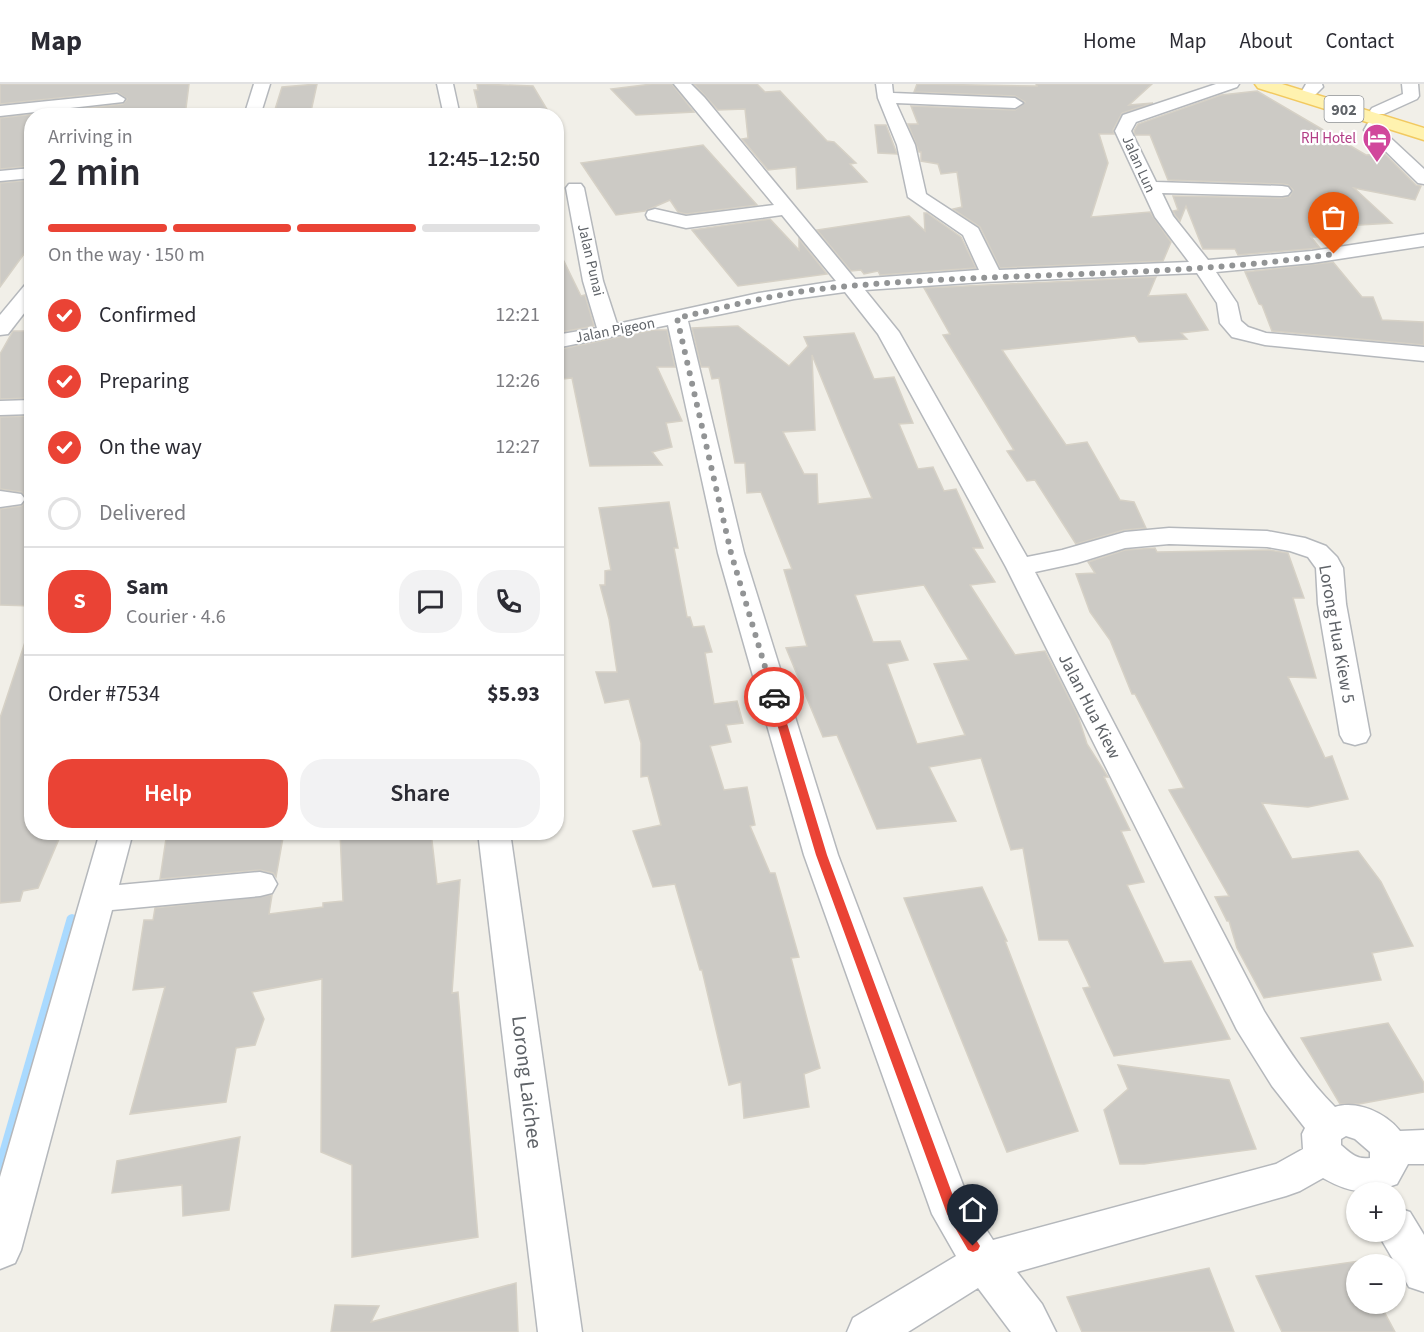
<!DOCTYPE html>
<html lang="en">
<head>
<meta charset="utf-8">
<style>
	:root { --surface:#fff; --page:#f2f2f3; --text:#2b2b33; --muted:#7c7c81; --line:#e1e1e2; --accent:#ea4335 }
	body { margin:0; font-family:"Source Sans 3",sans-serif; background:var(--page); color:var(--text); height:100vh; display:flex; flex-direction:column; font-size:22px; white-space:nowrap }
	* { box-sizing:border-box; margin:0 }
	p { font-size:20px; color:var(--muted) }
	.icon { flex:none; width:33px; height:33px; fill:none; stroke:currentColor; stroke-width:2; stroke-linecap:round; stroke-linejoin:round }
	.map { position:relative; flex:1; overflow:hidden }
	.side { position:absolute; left:24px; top:24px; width:540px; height:732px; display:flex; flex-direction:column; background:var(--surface); border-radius:24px; box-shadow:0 2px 4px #0004 }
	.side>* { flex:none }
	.controls { position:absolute; left:1346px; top:1098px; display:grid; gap:12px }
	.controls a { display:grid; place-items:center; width:60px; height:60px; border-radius:50%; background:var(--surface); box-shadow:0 2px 4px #0004; font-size:30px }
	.pin { position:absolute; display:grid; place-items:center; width:51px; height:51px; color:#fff; margin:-62px -26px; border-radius:50% 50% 50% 0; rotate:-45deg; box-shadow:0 0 6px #0007 }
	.pin .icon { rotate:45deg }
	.courier { position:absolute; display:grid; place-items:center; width:60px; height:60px; margin:-30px; border:4px solid #ea4335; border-radius:50%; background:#fff; color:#222; box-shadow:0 2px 8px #0007 }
	.head em { font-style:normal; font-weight:600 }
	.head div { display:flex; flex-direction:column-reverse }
	.head { display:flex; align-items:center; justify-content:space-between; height:102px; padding:0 24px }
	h1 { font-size:39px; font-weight:600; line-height:45px }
	.bar { display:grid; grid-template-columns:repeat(4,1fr); gap:9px 6px; align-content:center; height:72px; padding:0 24px }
	.bar i { height:8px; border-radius:4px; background:var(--line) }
	.bar .selected { background:var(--accent) }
	.bar p { grid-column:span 4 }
	.line { display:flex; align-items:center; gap:15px; padding:0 24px; border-top:2px solid var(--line) }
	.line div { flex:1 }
	.round { display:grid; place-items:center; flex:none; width:63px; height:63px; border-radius:24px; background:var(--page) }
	ol { padding:0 24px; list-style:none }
	li { display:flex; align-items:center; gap:18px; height:66px }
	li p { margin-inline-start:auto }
	li .icon { padding:6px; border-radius:50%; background:var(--accent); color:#fff; stroke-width:4 }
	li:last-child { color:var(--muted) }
	li i { width:33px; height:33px; border:3px solid var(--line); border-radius:50% }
	.action { display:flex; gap:12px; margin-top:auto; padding:12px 24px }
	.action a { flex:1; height:69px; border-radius:24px; background:var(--accent); color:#fff; font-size:24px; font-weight:600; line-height:69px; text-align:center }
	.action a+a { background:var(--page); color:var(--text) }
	header { display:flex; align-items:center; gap:36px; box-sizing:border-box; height:84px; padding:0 30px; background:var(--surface); border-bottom:2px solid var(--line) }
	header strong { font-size:28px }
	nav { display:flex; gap:33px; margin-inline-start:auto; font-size:21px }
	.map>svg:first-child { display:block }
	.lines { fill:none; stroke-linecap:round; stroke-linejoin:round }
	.stream { fill:#aadaff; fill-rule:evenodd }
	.building { fill:#cccac5; stroke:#d6d1c6; stroke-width:1.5; fill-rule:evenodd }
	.minor-casing { stroke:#b5b8bc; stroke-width:3 }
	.major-casing { stroke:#f2c960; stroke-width:3 }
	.minor { fill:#fff; fill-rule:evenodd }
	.major { fill:#fff2af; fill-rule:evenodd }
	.route { fill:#ea4335 }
	.done { stroke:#929495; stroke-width:6; stroke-dasharray:0 10.8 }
	.labels { text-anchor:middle; stroke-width:4.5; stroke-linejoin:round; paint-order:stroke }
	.far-hotel-label { font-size:15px; fill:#b23c85; stroke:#fff; text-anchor:end }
	.far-street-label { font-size:15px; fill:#5f6368; stroke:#fff }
	.shield { fill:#fff; stroke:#8f9295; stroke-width:1.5 }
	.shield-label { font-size:16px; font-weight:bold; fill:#5f6368 }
	.street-label { font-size:18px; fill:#5f6368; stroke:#fff }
	.near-street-label { font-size:21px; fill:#5f6368; stroke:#fff }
</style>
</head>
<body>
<header>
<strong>Map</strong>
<nav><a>Home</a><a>Map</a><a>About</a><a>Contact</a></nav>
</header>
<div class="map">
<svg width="1424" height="1248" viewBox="0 0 1424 1248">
	<rect width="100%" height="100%" fill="#f1efe8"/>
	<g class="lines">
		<polygon class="stream" points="72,830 75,831 77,833 6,1084 4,1087 0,1089 0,1065 67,833 69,831"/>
	</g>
	<g class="building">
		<polygon points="0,0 189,0 185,32 32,32 32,82 0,85 0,34 123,20 127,15 117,8 0,20"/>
		<polygon points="317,0 310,32 273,32 282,3"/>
		<polygon points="477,0 533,2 551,32 480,32 474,6 478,6"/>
		<polygon points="652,0 672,0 694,28 636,31 611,5"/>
		<polygon points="694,0 757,0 765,8 780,7 827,57 834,58 856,79 850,80 867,98 797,105 796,83 768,86 742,55 748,54 745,25 718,26"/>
		<polygon points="917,0 1037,2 1036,0 1152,0 1129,21 1153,19 1122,29 1113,46 1114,50 1099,50 1108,79 1091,133 1150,128 1171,158 1163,177 1000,184 980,143 953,125 962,123 957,88 941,90 938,80 921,77 921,68 919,68 908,40 918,40 911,22 1015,26 1025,18 1015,12 914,8"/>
		<polygon points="1257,7 1366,71 1385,70 1416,101 1421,102 1415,116 1354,104 1392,139 1326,143 1334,153 1311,153 1320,164 1238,171 1235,165 1203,165 1186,122 1180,137 1175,131 1173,127 1178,126 1173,112 1282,114 1290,112 1293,106 1288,101 1282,100 1168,96 1150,51 1135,51 1134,47 1138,40 1221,11"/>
		<polygon points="875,41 886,41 897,70 878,69"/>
		<polygon points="703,61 757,121 686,130 678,128 670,116 645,127 616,131 581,79"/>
		<polygon points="32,96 32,159 0,203 0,99"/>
		<polygon points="924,129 927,129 961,153 976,184 880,191 878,187 864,190 861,186 851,187 817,146 909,132 925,147"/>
		<polygon points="770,135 799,166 799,155 827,190 738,202 692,146"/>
		<polygon points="556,161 581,212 585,211 594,242 556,249"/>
		<polygon points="1333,178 1362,213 1373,213 1382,236 1424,238 1424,261 1272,247 1262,221 1259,220 1245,188"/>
		<polygon points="1156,193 1148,212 1186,210 1208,246 1181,249 1187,255 1139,258 1135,252 1002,266 1066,361 1087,358 1120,416 1134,418 1146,444 1124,446 1076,460 1035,396 1027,397 1007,367 1014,366 943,251 950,250 924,204"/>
		<path d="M 738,242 L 789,282 L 808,262 L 804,253 L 854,249 L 874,295 L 894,293 L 913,339 L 899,340 L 918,385 L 933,383 L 944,407 L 956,405 L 983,464 L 973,464 L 995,498 L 970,501 L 1015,571 L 1045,567 L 1078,632 L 1087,660 L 1108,693 L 1104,693 L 1130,746 L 1121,747 L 1144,798 L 1127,801 L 1164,879 L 1191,877 L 1230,955 L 1114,972 L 1083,904 L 1090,903 L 1068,856 L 1039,856 L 1023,764 L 1011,766 L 981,674 L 929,683 L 956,737 L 877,745 L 837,651 L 823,653 L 786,564 L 807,562 L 784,486 L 792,485 L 761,408 L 747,409 L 745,379 L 735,379 L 719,294 L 712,295 L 709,283 L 701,283 L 692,244 ZM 812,271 L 841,342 L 872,414 L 818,420 L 817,390 L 804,390 L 783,348 L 815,346 ZM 924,501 L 969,576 L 934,580 L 965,651 L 917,660 L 887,580 L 908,576 L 900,557 L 873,558 L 855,511 Z"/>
		<polygon points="653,246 667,246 675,283 657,283 682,337 666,339 672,363 652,368 662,381 590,382 572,294 563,295 556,266"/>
		<polygon points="13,247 32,247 32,314 0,315 0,270"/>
		<polygon points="32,332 32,522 0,521 0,425 21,422 27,415 21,408 0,405 0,333"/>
		<polygon points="669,418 678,464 674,464 687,533 690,533 693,543 704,542 712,568 705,569 714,620 737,617 743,639 726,641 731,658 710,662 724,706 747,703 755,741 750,742 770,789 775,789 799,873 791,874 820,984 804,990 809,1023 744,1034 741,998 729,1001 702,886 700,886 675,800 653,803 633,747 661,741 648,692 641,693 641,659 629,615 605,619 596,588 617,588 609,535 600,501 605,501 605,487 611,486 599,424"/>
		<polygon points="1155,464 1157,468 1269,466 1288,469 1304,514 1293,514 1316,594 1288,593 1325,674 1332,672 1348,715 1308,723 1262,719 1292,775 1358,767 1381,798 1413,862 1372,869 1381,896 1264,914 1237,864 1229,837 1227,837 1215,813 1229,812 1169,706 1184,704 1135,610 1132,610 1110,556 1090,528 1076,490 1095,489 1088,478 1125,466"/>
		<polygon points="27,552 32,553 32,748 62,748 38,804 23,807 20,817 0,819 0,634"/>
		<polygon points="167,748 284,748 276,793 273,789 260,786 160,795"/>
		<polygon points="340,748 431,748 437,800 460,796 452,909 458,908 478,1153 352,1173 352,1081 321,1068 322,895 252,908 264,935 255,961 236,964 226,1018 130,1030 165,903 133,906 144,836 153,836 155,824 272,811 269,830 323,823 323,819 343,817"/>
		<polygon points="982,803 1007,857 1005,857 1078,1047 1007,1068 904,814"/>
		<polygon points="1388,939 1424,999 1424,1008 1359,1020 1340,1020 1301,954"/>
		<polygon points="1118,981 1229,996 1256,1065 1144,1080 1120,1080 1104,1026 1128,1005"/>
		<polygon points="240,1053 229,1126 183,1132 182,1101 112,1109 117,1077"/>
		<polygon points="1359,1177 1360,1180 1356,1180 1356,1220 1380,1220 1395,1248 1282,1248 1256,1192"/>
		<polygon points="1209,1184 1234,1248 1082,1248 1067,1213"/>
		<polygon points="516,1199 518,1248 331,1248 335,1221 379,1222 371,1238"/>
	</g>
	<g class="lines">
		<g class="minor-casing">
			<g id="minor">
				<polygon points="254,0 270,0 260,32 244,32"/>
				<polygon points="437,0 453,0 460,32 444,32"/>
				<path d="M 674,0 L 691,0 L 704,13 L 855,195 L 979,186 L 963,151 L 908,113 L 897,61 L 878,14 L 876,0 L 892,0 L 893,9 L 1015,14 L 1023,19 L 1015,24 L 896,19 L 915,61 L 926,110 L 978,144 L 999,186 L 1189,178 L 1155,133 L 1115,47 L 1123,31 L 1216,0 L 1239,0 L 1237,3 L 1136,38 L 1131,47 L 1156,98 L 1282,102 L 1288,103 L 1291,107 L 1288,111 L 1282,112 L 1162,109 L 1173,132 L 1208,176 L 1312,167 L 1424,150 L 1424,162 L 1312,179 L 1216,188 L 1237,219 L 1241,237 L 1248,243 L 1266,249 L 1424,263 L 1424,277 L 1265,261 L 1232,253 L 1220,239 L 1217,219 L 1197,189 L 984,198 L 865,206 L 899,248 L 1027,473 L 1062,466 L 1125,448 L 1169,444 L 1267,447 L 1305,454 L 1326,462 L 1337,473 L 1343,484 L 1346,520 L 1370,651 L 1366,658 L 1355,661 L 1344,658 L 1340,651 L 1318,520 L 1316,484 L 1308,473 L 1290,467 L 1267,463 L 1169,460 L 1125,464 L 1077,479 L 1035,488 L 1264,927 C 1285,961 1307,995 1335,1023 C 1357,1016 1386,1029 1400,1047 L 1424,1046 L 1424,1080 L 1408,1080 L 1397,1100 C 1366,1111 1352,1110 1323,1094 L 1300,1107 L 1286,1112 L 1017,1188 L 1042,1220 L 1056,1248 L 1011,1248 L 978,1204 L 908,1248 L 847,1248 L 853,1234 L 956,1172 L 932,1130 L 804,771 L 718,469 L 668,241 L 556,264 L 556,251 L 597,244 L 583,197 L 566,104 L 569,100 L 581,100 L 584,104 L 603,197 L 617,240 L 759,209 L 836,197 L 782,131 L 686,144 L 648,135 L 646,131 L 648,127 L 655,125 L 686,132 L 774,121 ZM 845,208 L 878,250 L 1006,483 L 1237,946 L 1272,1002 L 1305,1044 L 1302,1050 L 1303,1065 L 1276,1080 L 993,1156 L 971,1122 L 838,771 L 744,469 L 688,237 L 794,215 ZM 1346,1052 L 1355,1055 L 1370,1068 L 1370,1074 C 1357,1076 1350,1069 1341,1061 L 1341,1055 Z"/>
				<polygon points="1306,0 1322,0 1323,3 1316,10 1310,12 1302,7"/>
				<polygon points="1402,0 1418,0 1419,12 1417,15 1384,30 1372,30 1370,27 1372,24 1403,10"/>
				<polygon points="117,10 125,15 123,18 0,32 0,22"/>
				<polygon points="1386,33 1394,38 1382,46 1424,85 1424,100 1418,99 1364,46 1368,39"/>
				<polygon points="32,84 32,94 0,97 0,87"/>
				<polygon points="32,199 32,219 8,250 0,251 0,231 25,201"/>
				<polygon points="32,316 32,330 0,331 0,317"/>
				<polygon points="0,407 21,410 25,415 21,420 0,423"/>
				<polygon points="100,748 133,748 119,801 260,788 272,791 277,800 272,809 260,812 112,826 21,1166 15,1179 0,1185 0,1093"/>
				<polygon points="478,748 510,748 582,1248 538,1248"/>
				<polygon points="1395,1123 1410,1128 1424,1151 1424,1208 1409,1203 1377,1148 1395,1148"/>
			</g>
		</g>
		<g class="major-casing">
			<polygon id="major" points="1255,0 1282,0 1424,44 1424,56 1258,4"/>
		</g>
		<use href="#minor" class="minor"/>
		<use href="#major" class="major"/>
	</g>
	<polygon class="route" points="774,610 779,613 827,771 959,1128 980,1162 978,1166 973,1168 968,1166 947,1130 816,771 769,613"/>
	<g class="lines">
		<path class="done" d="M 774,613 L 731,469 L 677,234 C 727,223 778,209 829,204 C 997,187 1167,195 1334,170"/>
	</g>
	<defs>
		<g id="hotel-pin" transform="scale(1.5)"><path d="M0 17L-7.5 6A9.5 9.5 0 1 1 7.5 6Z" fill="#d1479c" stroke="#fff"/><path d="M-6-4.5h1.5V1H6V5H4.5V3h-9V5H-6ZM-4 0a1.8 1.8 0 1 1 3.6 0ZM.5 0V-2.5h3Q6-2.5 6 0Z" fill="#fff"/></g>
	</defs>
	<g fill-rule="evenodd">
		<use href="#hotel-pin" x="1377" y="54"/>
	</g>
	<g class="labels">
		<g class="far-hotel-label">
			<text x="1356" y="59">RH Hotel</text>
		</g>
		<g class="far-street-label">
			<text transform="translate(1139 80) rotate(66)" y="5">Jalan Lun</text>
			<text transform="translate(591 176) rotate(77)" y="5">Jalan Punai</text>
			<text transform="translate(615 246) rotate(-11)" y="5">Jalan Pigeon</text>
		</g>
		<rect class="shield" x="1324.5" y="12" width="39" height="26" rx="4.5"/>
		<g class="shield-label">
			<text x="1344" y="31">902</text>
		</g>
		<g class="street-label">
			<text transform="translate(1337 550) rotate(80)" y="6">Lorong Hua Kiew 5</text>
			<text transform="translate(1090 622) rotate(63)" y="6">Jalan Hua Kiew</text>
		</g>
		<g class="near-street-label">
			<text transform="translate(527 998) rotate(83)" y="7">Lorong Laichee</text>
		</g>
	</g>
</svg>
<div class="controls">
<a>+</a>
<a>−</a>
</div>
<div class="pin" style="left:1334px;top:170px;background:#ea580c"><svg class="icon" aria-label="bag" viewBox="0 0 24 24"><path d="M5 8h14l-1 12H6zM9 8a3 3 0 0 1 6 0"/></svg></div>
<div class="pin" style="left:973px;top:1162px;background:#1f2937"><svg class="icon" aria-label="home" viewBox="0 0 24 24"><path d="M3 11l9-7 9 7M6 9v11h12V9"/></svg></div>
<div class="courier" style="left:774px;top:613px"><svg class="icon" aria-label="car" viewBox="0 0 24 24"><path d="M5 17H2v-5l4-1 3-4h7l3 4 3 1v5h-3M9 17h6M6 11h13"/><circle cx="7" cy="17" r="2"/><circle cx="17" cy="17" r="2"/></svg></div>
<section class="side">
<div class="head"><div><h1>2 min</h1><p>Arriving in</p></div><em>12:45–12:50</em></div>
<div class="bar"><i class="selected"></i><i class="selected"></i><i class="selected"></i><i></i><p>On the way · 150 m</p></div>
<ol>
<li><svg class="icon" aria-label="check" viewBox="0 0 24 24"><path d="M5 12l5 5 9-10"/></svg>Confirmed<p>12:21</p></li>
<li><svg class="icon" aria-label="check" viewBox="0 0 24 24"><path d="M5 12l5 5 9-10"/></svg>Preparing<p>12:26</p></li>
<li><svg class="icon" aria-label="check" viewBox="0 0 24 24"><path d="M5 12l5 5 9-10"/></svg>On the way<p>12:27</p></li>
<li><i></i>Delivered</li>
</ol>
<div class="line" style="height:108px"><b class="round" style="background:var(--accent);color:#fff">S</b><div><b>Sam</b><p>Courier · 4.6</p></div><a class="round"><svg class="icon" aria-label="chat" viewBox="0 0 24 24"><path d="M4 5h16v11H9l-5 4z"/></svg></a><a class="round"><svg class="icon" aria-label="phone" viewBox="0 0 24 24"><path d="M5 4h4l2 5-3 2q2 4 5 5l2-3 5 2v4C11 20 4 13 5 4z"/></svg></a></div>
<div class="line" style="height:78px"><div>Order #7534</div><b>$5.93</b></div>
<div class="action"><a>Help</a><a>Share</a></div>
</section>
</div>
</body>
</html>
